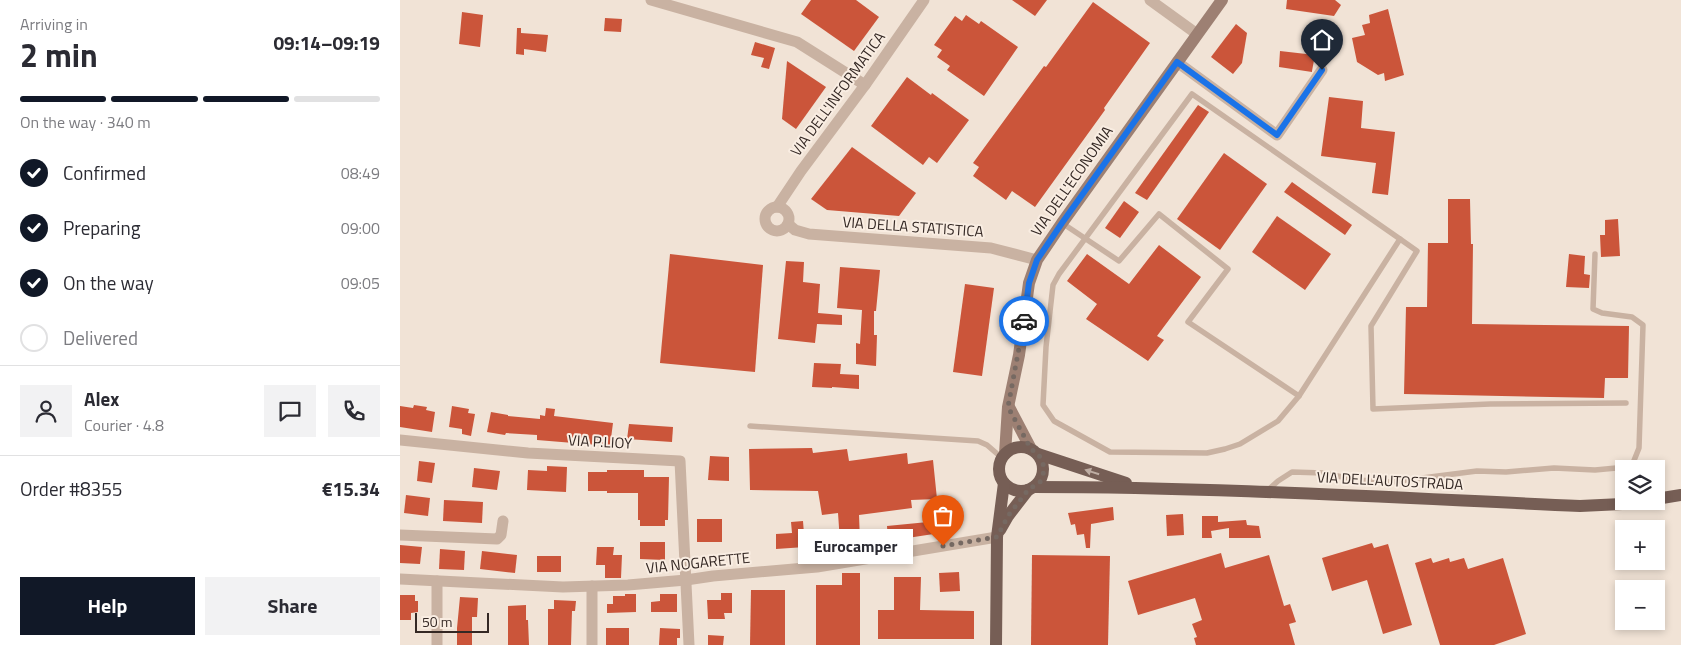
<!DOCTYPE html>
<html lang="en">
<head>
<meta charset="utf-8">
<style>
	:root { --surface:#fff; --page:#f2f2f3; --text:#2b2b33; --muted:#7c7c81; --line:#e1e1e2; --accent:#111827 }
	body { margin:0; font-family:"Titillium Web",sans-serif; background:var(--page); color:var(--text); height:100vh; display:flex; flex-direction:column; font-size:19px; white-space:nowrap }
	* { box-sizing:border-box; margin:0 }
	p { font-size:16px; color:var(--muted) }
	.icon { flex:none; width:28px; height:28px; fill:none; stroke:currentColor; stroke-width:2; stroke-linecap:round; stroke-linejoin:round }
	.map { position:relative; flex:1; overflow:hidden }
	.side { display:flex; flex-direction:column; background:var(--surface); width:400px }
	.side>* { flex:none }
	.fabs { position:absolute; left:1215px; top:460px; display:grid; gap:10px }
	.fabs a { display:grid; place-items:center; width:50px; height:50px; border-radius:0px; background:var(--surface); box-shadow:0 2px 8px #0003; font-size:25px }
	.scale { position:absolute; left:15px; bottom:12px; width:74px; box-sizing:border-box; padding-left:5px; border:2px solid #342824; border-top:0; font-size:14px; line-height:18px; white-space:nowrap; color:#342824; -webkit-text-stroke:4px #f9ede2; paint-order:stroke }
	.pin { position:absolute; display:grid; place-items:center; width:42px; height:42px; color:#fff; margin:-51px -21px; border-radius:50% 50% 50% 0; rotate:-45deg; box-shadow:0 0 5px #0007 }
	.pin .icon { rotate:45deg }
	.courier { position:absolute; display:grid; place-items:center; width:50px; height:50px; margin:-25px; border:4px solid #1a73e8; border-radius:50%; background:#fff; color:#222; box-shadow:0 1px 6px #0007 }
	.bubble { position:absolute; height:35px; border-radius:0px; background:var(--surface); box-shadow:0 2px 8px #0003; font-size:16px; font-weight:700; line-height:35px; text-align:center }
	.headline em { font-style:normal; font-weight:700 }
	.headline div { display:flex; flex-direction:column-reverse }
	.headline { display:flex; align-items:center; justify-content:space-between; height:85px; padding:0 20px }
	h1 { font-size:32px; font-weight:700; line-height:38px }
	.bar { display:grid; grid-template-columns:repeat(4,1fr); gap:8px 5px; align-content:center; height:60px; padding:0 20px }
	.bar i { height:6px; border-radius:4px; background:var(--line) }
	.bar .on { background:var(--accent) }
	.bar p { grid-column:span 4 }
	.line { display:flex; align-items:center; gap:12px; padding:0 20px; border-top:1px solid var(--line) }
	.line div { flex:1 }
	.round { display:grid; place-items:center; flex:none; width:52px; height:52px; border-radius:0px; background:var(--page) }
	ol { padding:0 20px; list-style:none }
	li { display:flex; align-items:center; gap:15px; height:55px }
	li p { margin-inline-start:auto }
	li .icon { padding:5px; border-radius:50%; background:var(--accent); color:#fff; stroke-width:4 }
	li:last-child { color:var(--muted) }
	li i { width:28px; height:28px; border:2px solid var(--line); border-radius:50% }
	.cta { display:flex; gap:10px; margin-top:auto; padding:10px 20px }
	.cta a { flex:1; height:58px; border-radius:0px; background:var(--accent); color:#fff; font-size:20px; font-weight:700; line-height:58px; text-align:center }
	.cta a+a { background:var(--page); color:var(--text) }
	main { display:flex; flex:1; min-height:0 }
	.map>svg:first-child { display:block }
	.building { fill:#cb553a }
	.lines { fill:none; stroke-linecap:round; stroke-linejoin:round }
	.service { stroke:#c9b2a2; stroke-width:5.5 }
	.minor { stroke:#c9b2a2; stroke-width:11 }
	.secondary { stroke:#9d8073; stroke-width:12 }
	.primary { stroke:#765e55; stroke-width:12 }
	.oneway { fill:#beada3 }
	.done { stroke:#766962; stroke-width:5; stroke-dasharray:0 9 }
	.route { stroke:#1a73e8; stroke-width:6 }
	.labels { text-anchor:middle; stroke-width:4; stroke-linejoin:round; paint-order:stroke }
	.street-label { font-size:15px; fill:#342824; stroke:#f9ede2 }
</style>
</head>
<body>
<main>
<section class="side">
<div class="headline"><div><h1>2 min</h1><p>Arriving in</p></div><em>09:14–09:19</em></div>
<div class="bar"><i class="on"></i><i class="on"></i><i class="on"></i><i></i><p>On the way · 340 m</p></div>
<ol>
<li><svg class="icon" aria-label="check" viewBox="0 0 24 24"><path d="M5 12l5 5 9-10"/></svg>Confirmed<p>08:49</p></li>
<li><svg class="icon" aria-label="check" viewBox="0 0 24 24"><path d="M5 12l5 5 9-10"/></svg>Preparing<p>09:00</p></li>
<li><svg class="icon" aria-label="check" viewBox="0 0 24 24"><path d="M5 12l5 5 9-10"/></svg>On the way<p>09:05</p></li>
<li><i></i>Delivered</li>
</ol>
<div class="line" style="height:90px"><a class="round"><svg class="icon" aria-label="person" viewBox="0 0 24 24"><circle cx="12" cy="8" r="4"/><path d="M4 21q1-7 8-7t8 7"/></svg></a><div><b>Alex</b><p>Courier · 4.8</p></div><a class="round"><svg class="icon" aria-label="chat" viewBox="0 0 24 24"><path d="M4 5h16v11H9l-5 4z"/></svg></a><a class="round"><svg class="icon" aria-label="phone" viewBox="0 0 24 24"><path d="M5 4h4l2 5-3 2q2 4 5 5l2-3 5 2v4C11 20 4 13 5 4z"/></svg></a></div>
<div class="line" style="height:65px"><div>Order #8355</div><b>€15.34</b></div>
<div class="cta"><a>Help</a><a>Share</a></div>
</section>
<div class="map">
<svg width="1281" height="645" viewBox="0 0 1281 645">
	<rect width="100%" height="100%" fill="#f1e3d6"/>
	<g class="building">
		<polygon points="411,0 456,0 479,17 454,51 401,14"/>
		<polygon points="612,0 647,0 635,16"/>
		<polygon points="887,0 935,0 941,5 934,16 886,9"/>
		<polygon points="693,2 750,43 704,108 705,110 635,207 612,191 606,200 573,176 579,167 573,163 644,66 646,67"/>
		<polygon points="988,9 1004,75 985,81 984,73 978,75 957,62 952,38 965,35 962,25 970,23 969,15"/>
		<polygon points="62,12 83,15 80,47 59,44"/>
		<polygon points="566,15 579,24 581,21 618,47 584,96 547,70 550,66 537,57 542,50 534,45 555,16 562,21"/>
		<polygon points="205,18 222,19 221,32 204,31"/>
		<polygon points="836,24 847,33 842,63 833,74 811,57"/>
		<polygon points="117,28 121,28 121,33 148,35 146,52 124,49 124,55 116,54"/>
		<polygon points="355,42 375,48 369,69 361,67 364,58 351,55"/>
		<polygon points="880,51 915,55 912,71 912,72 879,67"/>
		<polygon points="387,61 426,87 396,129 382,119"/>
		<polygon points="507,77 531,95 532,93 569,120 537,163 529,157 523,165 471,126"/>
		<polygon points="929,97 963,101 961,128 995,132 988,195 972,193 976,163 921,156"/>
		<polygon points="798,105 809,112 747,200 735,193"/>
		<polygon points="452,147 516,193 499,216 427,210 411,199"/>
		<polygon points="824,153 867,184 820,250 777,219"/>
		<polygon points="892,182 952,225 945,235 884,192"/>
		<polygon points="1048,199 1070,199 1071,244 1073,244 1072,324 1229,326 1228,378 1205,378 1204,398 1004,394 1006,307 1027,307 1028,243 1048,243"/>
		<polygon points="724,201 739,212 720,238 705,228"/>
		<polygon points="877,216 931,254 905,290 852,252"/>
		<polygon points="1218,219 1220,256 1201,257 1200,235 1205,235 1205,220"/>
		<polygon points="759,245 801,277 757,336 764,340 748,361 686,319 697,304 667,281 687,254 729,284"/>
		<polygon points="270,254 363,265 355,372 260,363"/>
		<polygon points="1169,254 1185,256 1184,274 1190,275 1189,288 1166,287"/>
		<polygon points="386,261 404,262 403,282 420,284 418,313 442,315 442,325 417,324 415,343 378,339"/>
		<polygon points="440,267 480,270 476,311 474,311 474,335 477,335 476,366 456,364 456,343 460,344 462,310 437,308"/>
		<polygon points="565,284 594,288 582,376 553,372"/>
		<polygon points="414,363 441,364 440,374 459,375 459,389 432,387 432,388 412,387"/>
		<polygon points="14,405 27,407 26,410 35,412 32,432 0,427 0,406 13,408"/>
		<polygon points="52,406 69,409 68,413 75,414 71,436 62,434 62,429 49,427"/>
		<polygon points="146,408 155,409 154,416 213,423 210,446 137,440 137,435 106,433 105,435 87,432 91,412 108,415 108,416 140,419 140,415 145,416"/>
		<polygon points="229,424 273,427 272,442 227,439"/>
		<polygon points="412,448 413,453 447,449 449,461 507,453 508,464 533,460 537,499 511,500 512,508 459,515 460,541 440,542 438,513 422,515 418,491 350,490 349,449"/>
		<polygon points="310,456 329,457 329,481 308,480"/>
		<polygon points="19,461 35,463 32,483 17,481"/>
		<polygon points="147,466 167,467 166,492 127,490 128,470 147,471"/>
		<polygon points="74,468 100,471 97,490 72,487"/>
		<polygon points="207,470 244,470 244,477 269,477 268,520 265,520 265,526 240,526 240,520 238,520 238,493 207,493 207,491 188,491 188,472 207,472"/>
		<polygon points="6,495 30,498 28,516 4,513"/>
		<polygon points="44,500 83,502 82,523 43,521"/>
		<polygon points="713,507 714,520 691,524 690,548 686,548 684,534 677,535 675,524 671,525 668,513"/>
		<polygon points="783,514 784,535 767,536 766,515"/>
		<polygon points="802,516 818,516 818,522 846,520 847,525 859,526 861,538 829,538 829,528 811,531 812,538 802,538"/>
		<rect x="297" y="519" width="25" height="23"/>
		<polygon points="403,521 405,547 376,549 376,534 392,533 391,522"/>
		<polygon points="538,521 540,533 488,541 487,526"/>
		<polygon points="240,542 265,542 265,560 240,559"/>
		<polygon points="972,543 974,548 988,544 1012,625 983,634 967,580 932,591 922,558"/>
		<polygon points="0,545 22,547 20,564 0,563"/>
		<polygon points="197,547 214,547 213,555 222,555 221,578 205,578 205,565 196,565"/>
		<polygon points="40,549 65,551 64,570 39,569"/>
		<polygon points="82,551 117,555 115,573 80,569"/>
		<polygon points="821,553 825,568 869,555 884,606 890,604 896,622 889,624 895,645 796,645 794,638 797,637 792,624 802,620 795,598 738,615 728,581"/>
		<polygon points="632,555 710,556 708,645 631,645"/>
		<rect x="137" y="556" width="24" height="16"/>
		<polygon points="1031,558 1033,563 1049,558 1050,562 1064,558 1068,569 1103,558 1126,634 1094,645 1040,645 1015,563"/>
		<polygon points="559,572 560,591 540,592 539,573"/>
		<polygon points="442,573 460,573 460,645 416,645 416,585 442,585"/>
		<polygon points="494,577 521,577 520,610 574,611 574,639 478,639 478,610 494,610"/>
		<polygon points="351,590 385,590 385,645 350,645"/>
		<polygon points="321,593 332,593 332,613 324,613 325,619 308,619 307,600 321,600"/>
		<polygon points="225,594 236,594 236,612 207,613 207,604 213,604 213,596 225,596"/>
		<polygon points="260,594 277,594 277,612 251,612 251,602 260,601"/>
		<polygon points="0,595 15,595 15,601 18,601 18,612 11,613 11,620 0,620"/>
		<polygon points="60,597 78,598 77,617 72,617 72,645 57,645 57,628"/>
		<polygon points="154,600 176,601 175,611 172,611 171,645 148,645 148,609 154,609"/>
		<polygon points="126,605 126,620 128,620 129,645 108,645 108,606"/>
		<rect x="206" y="628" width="23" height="17"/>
		<polygon points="260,628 280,629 280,638 277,638 277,645 259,645"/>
		<polygon points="308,635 324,636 323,645 308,645"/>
	</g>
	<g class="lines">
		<g class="service">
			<polyline points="662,223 719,261 759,214 828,269 788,322 899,396 1000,239 1017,251 971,326 973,409 1090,404 1226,403"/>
			<polyline points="899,396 878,421 840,444 825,449 807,453 710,452 654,421 643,405 646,347 653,285 659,274 792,94 1000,239"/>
			<polyline points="350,426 578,441 587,445 602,458"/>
			<polyline points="867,491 878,481 892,472 923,473 957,480 991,482 1077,471 1106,472 1154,468 1195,470 1227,467 1233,463 1239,448 1243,325 1232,317 1202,313 1193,309 1195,254"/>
		</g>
		<g class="minor">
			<polyline points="251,0 397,42 465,85"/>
			<polyline points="750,0 797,34"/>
			<polyline points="777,62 877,135 922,70"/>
			<circle cx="377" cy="219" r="12"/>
			<polyline points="377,207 401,171 465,85 524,0"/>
			<polyline points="388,224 395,230 409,234 591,248 637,260"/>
			<polyline points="0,440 128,453 280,461 289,645"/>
			<polyline points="0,535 97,539 101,535 103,521"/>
			<polyline points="0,579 163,587 228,585 286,580 313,576 417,567 597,537"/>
			<polyline points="37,581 37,645"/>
			<polyline points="192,586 192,645"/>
		</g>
		<g class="secondary">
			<polyline points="609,407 631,449"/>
			<polyline points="605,454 608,407 619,355 629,283 637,260 662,223 822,0"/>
		</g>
		<g class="primary">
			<circle cx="621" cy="469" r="22"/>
			<polyline points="638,454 726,483"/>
			<path d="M 634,487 C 816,487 998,498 1180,506 L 1222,504 L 1240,501"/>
			<polyline points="1256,499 1281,495"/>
			<polyline points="600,530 608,516 628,490"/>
			<polyline points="596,645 597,537 604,483"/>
		</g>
	</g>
	<defs><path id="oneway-solid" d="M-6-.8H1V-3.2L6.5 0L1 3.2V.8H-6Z" transform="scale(1.25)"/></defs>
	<use class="oneway" href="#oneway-solid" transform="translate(692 472) rotate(-162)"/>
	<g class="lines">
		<polyline class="done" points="543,546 597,537 608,516 628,490 640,482 643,475 644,468 642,460 638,454 631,449 608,407 624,321"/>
		<polyline class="route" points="624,321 629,283 637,260 662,223 777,62 877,135 922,70"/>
	</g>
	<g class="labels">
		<g class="street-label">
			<text transform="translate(438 94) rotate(-54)" y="5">VIA DELL'INFORMATICA</text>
			<text transform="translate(672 181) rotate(-55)" y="5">VIA DELL'ECONOMIA</text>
			<text transform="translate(513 227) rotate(4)" y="5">VIA DELLA STATISTICA</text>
			<text transform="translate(200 442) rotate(3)" y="5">VIA P.LIOY</text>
			<text transform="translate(990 481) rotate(3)" y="5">VIA DELL'AUTOSTRADA</text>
			<text transform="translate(298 563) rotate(-6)" y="5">VIA NOGARETTE</text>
		</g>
	</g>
</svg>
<div class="fabs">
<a><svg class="icon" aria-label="layers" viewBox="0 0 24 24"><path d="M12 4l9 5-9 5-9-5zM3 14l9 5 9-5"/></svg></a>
<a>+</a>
<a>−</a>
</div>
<div class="scale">50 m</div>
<div class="pin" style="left:543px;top:546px;background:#ea580c"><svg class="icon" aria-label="bag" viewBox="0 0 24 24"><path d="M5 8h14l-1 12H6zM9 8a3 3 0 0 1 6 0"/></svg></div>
<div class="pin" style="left:922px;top:70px;background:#1f2937"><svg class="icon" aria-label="home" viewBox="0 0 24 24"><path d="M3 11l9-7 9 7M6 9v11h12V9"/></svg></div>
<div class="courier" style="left:624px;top:321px"><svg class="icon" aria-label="car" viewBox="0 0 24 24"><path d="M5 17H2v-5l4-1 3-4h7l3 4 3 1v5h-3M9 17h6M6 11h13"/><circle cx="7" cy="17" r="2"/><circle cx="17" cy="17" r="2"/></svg></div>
<div class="bubble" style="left:398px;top:529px;width:115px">Eurocamper</div>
</div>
</main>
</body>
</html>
